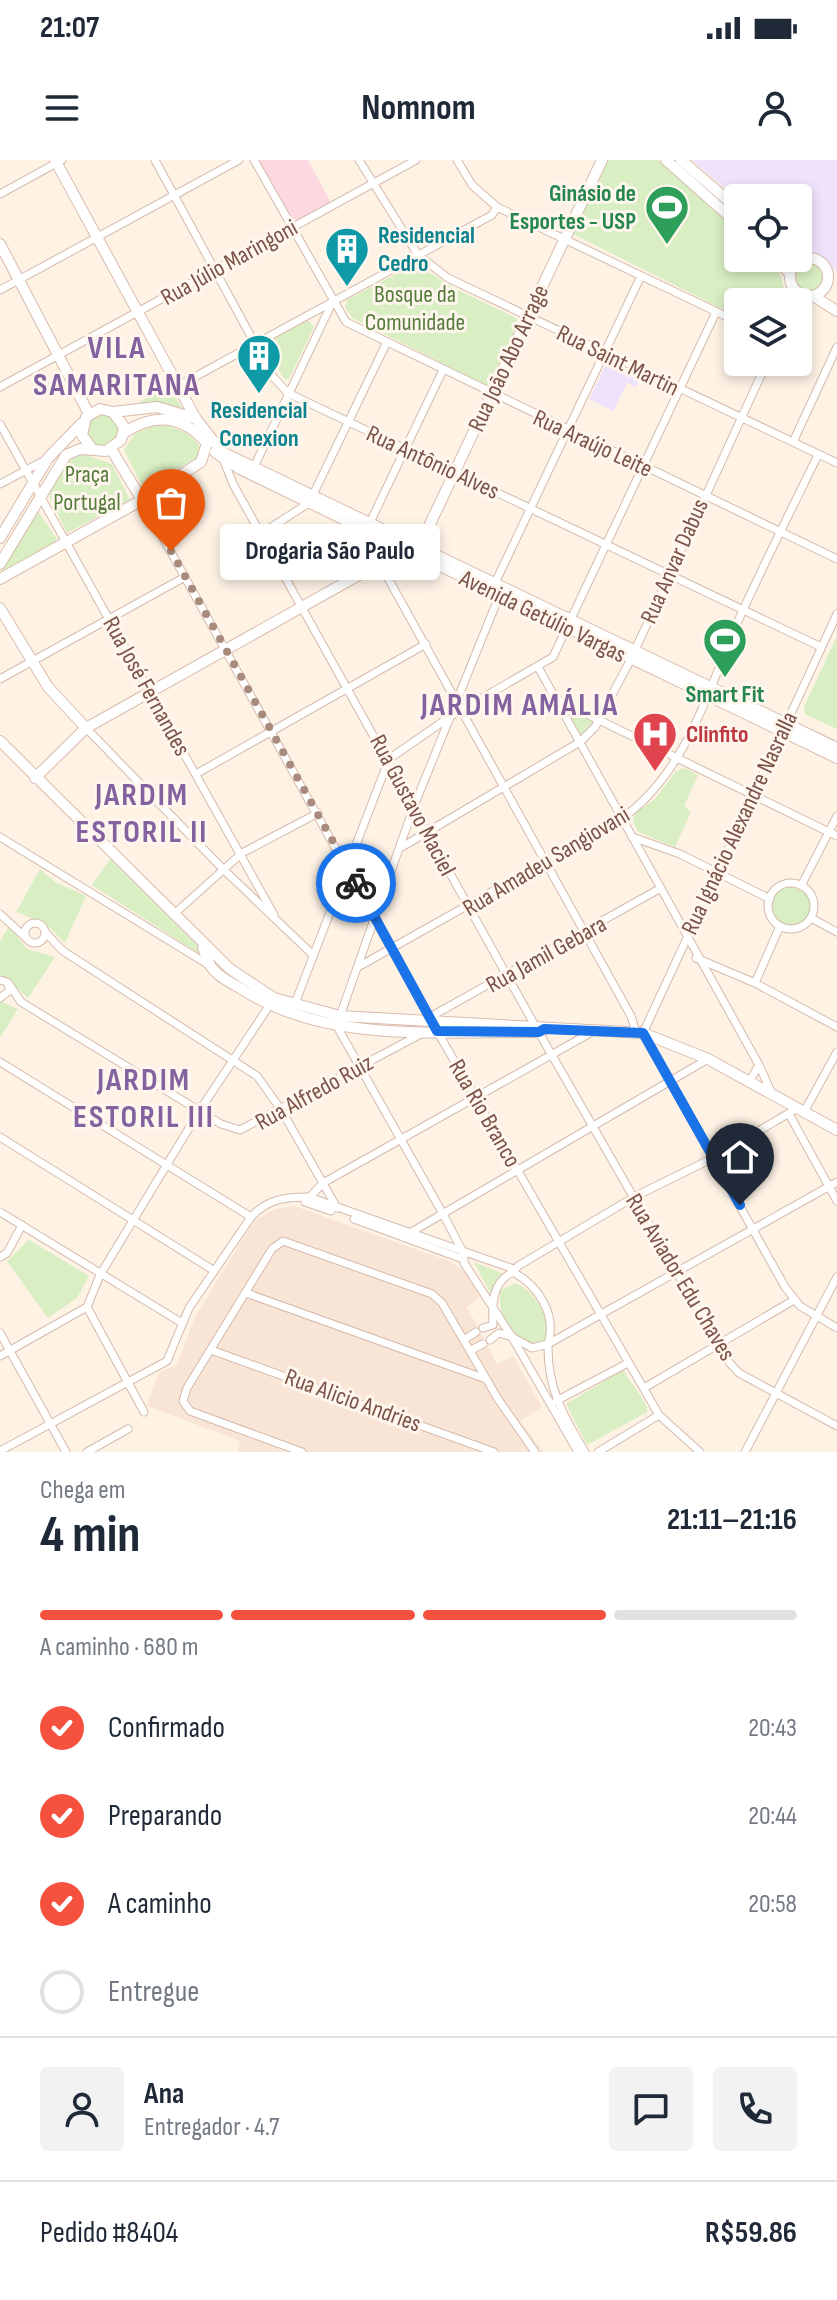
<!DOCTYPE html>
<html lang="pt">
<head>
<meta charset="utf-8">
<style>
	:root { --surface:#fff; --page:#f2f2f3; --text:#1f2937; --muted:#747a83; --line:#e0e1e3; --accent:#f4523e }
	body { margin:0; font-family:"Sofia Sans Condensed",sans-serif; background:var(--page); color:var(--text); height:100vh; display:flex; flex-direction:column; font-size:30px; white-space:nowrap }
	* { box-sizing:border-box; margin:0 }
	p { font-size:26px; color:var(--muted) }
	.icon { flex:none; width:44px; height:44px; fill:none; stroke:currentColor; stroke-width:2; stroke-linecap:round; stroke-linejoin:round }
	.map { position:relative; height:1292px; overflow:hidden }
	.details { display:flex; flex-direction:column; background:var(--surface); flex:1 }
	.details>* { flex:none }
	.controls { position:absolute; left:724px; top:24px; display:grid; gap:16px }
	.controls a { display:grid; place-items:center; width:88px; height:88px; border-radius:8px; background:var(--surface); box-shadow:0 4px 12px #0003; font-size:40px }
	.pin { position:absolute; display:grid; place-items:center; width:68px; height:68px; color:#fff; margin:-82px -34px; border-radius:50% 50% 50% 0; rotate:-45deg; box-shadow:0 0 8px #0007 }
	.pin .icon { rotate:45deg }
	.courier { position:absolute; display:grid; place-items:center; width:80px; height:80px; margin:-40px; border:6px solid #1a73e8; border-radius:50%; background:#fff; color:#222; box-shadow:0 2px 10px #0007 }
	.bubble { position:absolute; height:56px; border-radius:8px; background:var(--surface); box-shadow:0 4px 12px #0003; font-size:26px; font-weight:700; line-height:56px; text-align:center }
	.head em { font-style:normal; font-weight:700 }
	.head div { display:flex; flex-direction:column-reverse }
	.head { display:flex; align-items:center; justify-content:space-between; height:136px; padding:0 40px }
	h1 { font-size:52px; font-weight:700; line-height:60px }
	.bar { display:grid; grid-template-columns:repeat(4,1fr); gap:12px 8px; align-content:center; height:96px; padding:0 40px }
	.bar i { height:10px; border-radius:6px; background:var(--line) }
	.bar .active { background:var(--accent) }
	.bar p { grid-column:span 4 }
	.line { display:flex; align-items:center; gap:20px; padding:0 40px; border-top:2px solid var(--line) }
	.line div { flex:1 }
	.round { display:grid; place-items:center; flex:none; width:84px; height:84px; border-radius:8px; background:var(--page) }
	ol { padding:0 40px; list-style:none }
	li { display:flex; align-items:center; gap:24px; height:88px }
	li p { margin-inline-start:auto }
	li .icon { padding:8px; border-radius:50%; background:var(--accent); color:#fff; stroke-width:4 }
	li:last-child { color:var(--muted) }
	li i { width:44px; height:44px; border:4px solid var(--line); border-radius:50% }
	.status { display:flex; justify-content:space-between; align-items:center; height:56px; padding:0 40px; background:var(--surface); direction:ltr }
	.status svg { height:22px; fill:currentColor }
	header { display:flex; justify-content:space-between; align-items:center; height:104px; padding:0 40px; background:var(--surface); font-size:36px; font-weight:700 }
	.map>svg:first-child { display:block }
	.residential { fill:#f9e5d6 }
	.education { fill:#efe2fb }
	.medical { fill:#fdd8e0 }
	.green { fill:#d9eec2 }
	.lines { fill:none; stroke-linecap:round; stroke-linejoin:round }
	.street-casing { stroke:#d4baac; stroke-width:9 }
	.secondary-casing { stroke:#dabbac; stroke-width:12 }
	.street { stroke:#fff; stroke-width:7 }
	.secondary { stroke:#fff; stroke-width:10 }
	.done { stroke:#a98b7e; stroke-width:8; stroke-dasharray:0 14.4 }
	.route { stroke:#1a73e8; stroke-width:10 }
	.labels { text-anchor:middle; stroke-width:6; stroke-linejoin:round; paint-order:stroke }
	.leisure-label { font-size:24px; font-weight:bold; fill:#27864d; stroke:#fff6ee; text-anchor:end }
	.culture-label { font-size:24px; font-weight:bold; fill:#0d838f; stroke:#fff6ee; text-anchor:start }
	.street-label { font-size:24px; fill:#7b5347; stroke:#fff6ee }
	.park-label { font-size:24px; fill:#567c3b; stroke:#fff6ee }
	.health-label { font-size:24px; font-weight:bold; fill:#be3a42; stroke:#fff6ee; text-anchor:start }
	.district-label { font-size:32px; font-weight:bold; letter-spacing:2px; fill:#83629f; stroke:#fff6ee }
</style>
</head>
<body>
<div class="status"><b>21:07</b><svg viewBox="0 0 49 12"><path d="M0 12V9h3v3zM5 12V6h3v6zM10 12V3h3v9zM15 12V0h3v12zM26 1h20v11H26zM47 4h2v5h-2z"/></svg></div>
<header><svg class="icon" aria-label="menu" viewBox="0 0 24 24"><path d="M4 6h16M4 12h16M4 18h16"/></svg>Nomnom<svg class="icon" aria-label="person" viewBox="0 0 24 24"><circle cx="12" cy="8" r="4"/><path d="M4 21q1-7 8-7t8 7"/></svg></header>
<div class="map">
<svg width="837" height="1292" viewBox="0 0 837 1292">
	<rect width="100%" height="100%" fill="#fef2e5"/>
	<polygon class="residential" points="294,1046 449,1101 469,1115 480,1136 467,1147 497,1204 513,1196 542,1247 520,1261 544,1292 237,1292 240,1281 147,1246 159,1212 177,1205 195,1157 254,1061 275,1049"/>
	<g class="education">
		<polygon points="692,0 837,0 837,112 820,97 798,88 798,38 738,40"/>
		<polygon points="608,201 641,217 636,227 627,223 613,251 589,239"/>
	</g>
	<polygon class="medical" points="259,0 308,0 331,43 297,60 291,58"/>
	<g class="green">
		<polygon points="608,0 658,0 738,72 738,98 768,98 778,107 788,142 738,142 738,157 573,74"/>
		<circle cx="809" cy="117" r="15"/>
		<polygon points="415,104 458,130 516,158 518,164 490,223 486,225 352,158 345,147 347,140"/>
		<polygon points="308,160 314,167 289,219 285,220 265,188 266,182"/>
		<polygon points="168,226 183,249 163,243 136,244"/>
		<circle cx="102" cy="271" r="16"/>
		<path d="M 153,265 C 172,264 199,274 202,295 L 146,326 L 141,324 L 124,290 L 135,274 Z"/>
		<polygon points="83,294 112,304 130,340 67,373 48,334 66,302"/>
		<polygon points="37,350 57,379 55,383 0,413"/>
		<polygon points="837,476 837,569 805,554 804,547"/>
		<polygon points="562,545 595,560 580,576"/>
		<polygon points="685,608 698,615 684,646 691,652 675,687 638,672 633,661 635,653 655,639 676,611"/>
		<polygon points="110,699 200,788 201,795 92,725"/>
		<polygon points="40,709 55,722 86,736 65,783 46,764 16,752"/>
		<circle cx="791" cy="746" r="19"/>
		<polygon points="9,766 27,789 55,797 28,838 0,814 0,781"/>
		<polygon points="0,841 18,849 0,878"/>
		<polygon points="29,1080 89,1116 77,1138 48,1158 7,1101"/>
		<polygon points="474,1102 504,1114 492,1131 490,1133"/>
		<path d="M 515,1123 C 536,1131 553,1161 544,1183 L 533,1187 C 513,1174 495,1156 501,1130 Z"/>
		<polygon points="623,1210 647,1246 647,1252 587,1285 566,1244"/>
	</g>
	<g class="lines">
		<g class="street-casing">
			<g id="street">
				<polyline points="155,0 273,217 288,233 821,487"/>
				<polyline points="254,0 346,162 837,399"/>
				<polyline points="359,0 418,95 448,118 837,303"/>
				<polyline points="457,0 472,25 497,47 738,162"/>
				<polyline points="0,34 62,0"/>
				<polyline points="0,130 239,0"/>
				<polyline points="797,142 803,135"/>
				<polyline points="443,210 364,375 631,856 636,872"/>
				<polyline points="178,226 492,55 497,47"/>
				<polyline points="0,227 416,0"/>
				<polyline points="0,264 274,755"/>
				<polyline points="793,282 837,187"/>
				<polyline points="224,301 233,324 534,864 727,1200 739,1213 837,1266"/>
				<polyline points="254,307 332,143"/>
				<polyline points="0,324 47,299"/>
				<polyline points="142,340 437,871 659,1255 700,1292"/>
				<polyline points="262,373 309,343 386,184"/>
				<polyline points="495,423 641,116"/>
				<polyline points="837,454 643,873 785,1127 800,1146 837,1168"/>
				<polyline points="538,507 759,905"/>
				<polyline points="0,519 185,417"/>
				<polyline points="558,540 837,676"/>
				<polyline points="86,568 222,708 313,795"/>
				<polyline points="196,614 426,484"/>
				<polyline points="0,677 209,805"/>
				<polyline points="632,677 680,694 770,739"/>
				<polyline points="402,687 580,582 595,567 631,499 767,202"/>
				<circle cx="791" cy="746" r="23"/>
				<polyline points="801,726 837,656"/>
				<polyline points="0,754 25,777"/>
				<polyline points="173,755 242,693 318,653"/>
				<polyline points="811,758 837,772"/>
				<circle cx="35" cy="773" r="10"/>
				<polyline points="45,772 63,791 257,916 282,951 337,1048"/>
				<polyline points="696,798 755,823 837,867"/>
				<path d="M 358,807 L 621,659 C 689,612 710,522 743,450 C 767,398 793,346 818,295"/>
				<polyline points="0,820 7,822 10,830 0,838"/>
				<polyline points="755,823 780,766"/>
				<polyline points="9,824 21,842 221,964 240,970 421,874"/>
				<polyline points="294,846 389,599 451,556 553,497 716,152"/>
				<polyline points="430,857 661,728"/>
				<polyline points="0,902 251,1057"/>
				<polyline points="749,922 759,905 772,934"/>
				<polyline points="804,952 837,892"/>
				<polyline points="789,954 837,1041"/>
				<polyline points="0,977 213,1110"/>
				<polyline points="307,1040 323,1023 592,872"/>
				<polyline points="305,1042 331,1051"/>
				<polyline points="0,1052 182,1163"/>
				<polyline points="354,1059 463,1099"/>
				<polyline points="403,1077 708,899"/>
				<polyline points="0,1097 7,1093 22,1065"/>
				<polyline points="246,1133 486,1219"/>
				<polyline points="87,1147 144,1252"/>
				<path d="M 483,1168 L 493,1165 C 492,1143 492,1122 513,1112 C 539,1126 557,1155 548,1184 L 532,1188 L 512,1177 L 464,1103 L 464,1094 L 443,1054 L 339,870 L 340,856 L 414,646 L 500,434"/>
				<polyline points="0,1173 66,1292"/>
				<polyline points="465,1179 476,1172"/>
				<polyline points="490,1180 499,1173 512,1177 578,1292"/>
				<polyline points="211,1190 494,1292"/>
				<polyline points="471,1190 483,1184"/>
				<polyline points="0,1196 87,1147 100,1115 200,950 271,843"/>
				<polyline points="644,1228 794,1140"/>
				<polyline points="556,1241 628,1203"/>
				<path d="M 0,1291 L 167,1201 L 189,1148 L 251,1057 C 268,1039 284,1037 309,1037 L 511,1108 L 513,1112 L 518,1106 L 634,1037 L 713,998 L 796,949"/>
				<polyline points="87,1292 128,1269"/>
				<polyline points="302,1292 190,1251 183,1241 187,1228 272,1089 283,1081 432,1134 442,1143 498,1239 535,1292"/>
				<path d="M 585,1292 C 563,1256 547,1227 548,1184 L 837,1022"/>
				<polyline points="598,1292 659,1255"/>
				<polyline points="745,1292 837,1117"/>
			</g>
		</g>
		<g class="secondary-casing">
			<g id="secondary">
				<polyline points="55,0 196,259 222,292 837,588"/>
				<polyline points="666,0 738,64"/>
				<polyline points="681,0 738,49"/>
				<polyline points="0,84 89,254"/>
				<circle cx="809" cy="117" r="19"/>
				<polyline points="776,98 790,114"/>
				<polyline points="813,136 837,151"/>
				<polyline points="113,252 157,247 194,258"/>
				<path d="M 124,273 C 152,254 180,254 204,280"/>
				<polyline points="111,289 142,340"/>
				<polyline points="215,292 240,309 837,598"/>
				<polyline points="0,378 48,298 82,263"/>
				<polyline points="0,404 66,295 80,289 106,291 121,280 124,267 113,252 100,249 86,257 82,275 92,289"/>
				<polyline points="0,419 142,340 201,302 207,283"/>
				<polyline points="0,448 48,527 86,568"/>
				<polyline points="0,581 230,809 274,838 340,856 643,873 708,899 837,970"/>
				<polyline points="35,618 86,568 423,379 602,0"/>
				<path d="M 203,788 C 206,794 207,800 210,805 C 217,817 234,824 245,831 C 329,884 442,871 539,872 L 544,869"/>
			</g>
		</g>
		<use href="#street" class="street"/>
		<use href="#secondary" class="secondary"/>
	</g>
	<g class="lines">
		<polyline class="done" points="171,391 356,723"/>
		<polyline class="route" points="356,723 437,871 539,872 544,869 643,873 740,1045"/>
	</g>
	<defs>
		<g id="stadium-pin" transform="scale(2.3)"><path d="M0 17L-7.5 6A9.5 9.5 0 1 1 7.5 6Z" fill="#2e9e5b" stroke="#fff6ee"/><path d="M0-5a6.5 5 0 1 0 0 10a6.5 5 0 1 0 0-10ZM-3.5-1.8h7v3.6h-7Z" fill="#fff"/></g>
		<g id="building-pin" transform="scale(2.3)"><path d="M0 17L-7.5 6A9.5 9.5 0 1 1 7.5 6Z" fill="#0f9aa8" stroke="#fff6ee"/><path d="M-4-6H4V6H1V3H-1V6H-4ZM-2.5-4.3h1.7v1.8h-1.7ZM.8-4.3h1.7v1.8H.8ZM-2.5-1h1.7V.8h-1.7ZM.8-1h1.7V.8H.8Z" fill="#fff"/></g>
		<g id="hospital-pin" transform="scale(2.3)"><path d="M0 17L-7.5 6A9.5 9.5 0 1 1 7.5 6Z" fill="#e0444e" stroke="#fff6ee"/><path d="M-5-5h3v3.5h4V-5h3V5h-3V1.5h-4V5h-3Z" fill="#fff"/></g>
	</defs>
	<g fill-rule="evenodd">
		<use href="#stadium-pin" x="667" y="47"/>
		<use href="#building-pin" x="347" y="89"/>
		<use href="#building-pin" x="259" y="196"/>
		<use href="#stadium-pin" x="725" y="480"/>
		<use href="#hospital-pin" x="655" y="574"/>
	</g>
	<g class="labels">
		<g class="leisure-label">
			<text x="636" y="41">Ginásio de<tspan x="636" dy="28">Esportes - USP</tspan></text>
			<text x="725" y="542" text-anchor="middle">Smart Fit</text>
		</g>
		<g class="culture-label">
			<text x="378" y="83">Residencial<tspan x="378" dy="28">Cedro</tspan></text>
			<text x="259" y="258" text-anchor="middle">Residencial<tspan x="259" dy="28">Conexion</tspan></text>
		</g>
		<g class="street-label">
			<text transform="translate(229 102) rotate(-29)" y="8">Rua Júlio Maringoni</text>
			<text transform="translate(508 198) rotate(-65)" y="8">Rua João Abo Arrage</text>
			<text transform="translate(618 200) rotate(26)" y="8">Rua Saint Martin</text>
			<text transform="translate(593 283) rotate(25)" y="8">Rua Araújo Leite</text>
			<text transform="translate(433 302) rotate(25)" y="8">Rua Antônio Alves</text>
			<text transform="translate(674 401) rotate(-66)" y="8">Rua Anvar Dabus</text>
			<text transform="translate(543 456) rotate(26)" y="8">Avenida Getúlio Vargas</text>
			<text transform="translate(147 526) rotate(61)" y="8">Rua José Fernandes</text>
			<text transform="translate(413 645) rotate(62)" y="8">Rua Gustavo Maciel</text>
			<text transform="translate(739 663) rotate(-65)" y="8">Rua Ignácio Alexandre Nasralla</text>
			<text transform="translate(546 701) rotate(-31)" y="8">Rua Amadeu Sangiovani</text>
			<text transform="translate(546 794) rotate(-29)" y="8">Rua Jamil Gebara</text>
			<text transform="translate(314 932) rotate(-29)" y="8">Rua Alfredo Ruiz</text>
			<text transform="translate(485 953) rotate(60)" y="8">Rua Rio Branco</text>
			<text transform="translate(681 1117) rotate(59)" y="8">Rua Aviador Edu Chaves</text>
			<text transform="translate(353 1240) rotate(20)" y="8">Rua Alicio Andries</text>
		</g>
		<g class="park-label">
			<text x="415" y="142">Bosque da<tspan x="415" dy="28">Comunidade</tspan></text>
			<text x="87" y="322">Praça<tspan x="87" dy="28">Portugal</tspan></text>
		</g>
		<g class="health-label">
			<text x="686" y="582">Clinfito</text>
		</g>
		<g class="district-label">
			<text x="117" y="198">VILA<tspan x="117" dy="37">SAMARITANA</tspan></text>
			<text x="520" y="555">JARDIM AMÁLIA</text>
			<text x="142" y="645">JARDIM<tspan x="142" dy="37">ESTORIL II</tspan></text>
			<text x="144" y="930">JARDIM<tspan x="144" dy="37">ESTORIL III</tspan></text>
		</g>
	</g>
</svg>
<div class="controls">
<a><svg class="icon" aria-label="locate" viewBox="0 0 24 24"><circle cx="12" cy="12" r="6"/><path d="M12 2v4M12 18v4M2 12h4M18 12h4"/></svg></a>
<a><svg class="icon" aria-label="layers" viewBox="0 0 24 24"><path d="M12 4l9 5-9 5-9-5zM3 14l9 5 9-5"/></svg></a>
</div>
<div class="pin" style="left:171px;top:391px;background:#ea580c"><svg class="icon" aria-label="bag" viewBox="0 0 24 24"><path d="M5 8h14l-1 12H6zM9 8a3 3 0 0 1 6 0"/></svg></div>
<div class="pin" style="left:740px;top:1045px;background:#1f2937"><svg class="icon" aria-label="home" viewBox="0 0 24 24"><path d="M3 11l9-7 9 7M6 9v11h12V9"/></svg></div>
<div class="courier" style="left:356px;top:723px"><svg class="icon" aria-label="bike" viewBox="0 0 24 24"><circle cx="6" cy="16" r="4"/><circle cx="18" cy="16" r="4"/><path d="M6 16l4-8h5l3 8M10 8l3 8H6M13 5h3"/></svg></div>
<div class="bubble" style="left:220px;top:364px;width:220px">Drogaria São Paulo</div>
</div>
<section class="details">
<div class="head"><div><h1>4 min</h1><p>Chega em</p></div><em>21:11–21:16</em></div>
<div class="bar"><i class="active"></i><i class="active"></i><i class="active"></i><i></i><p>A caminho · 680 m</p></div>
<ol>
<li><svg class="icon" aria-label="check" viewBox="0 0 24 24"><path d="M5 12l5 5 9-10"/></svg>Confirmado<p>20:43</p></li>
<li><svg class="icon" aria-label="check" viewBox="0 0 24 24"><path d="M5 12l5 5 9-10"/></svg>Preparando<p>20:44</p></li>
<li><svg class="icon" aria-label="check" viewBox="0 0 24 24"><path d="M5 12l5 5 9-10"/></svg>A caminho<p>20:58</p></li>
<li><i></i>Entregue</li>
</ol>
<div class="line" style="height:144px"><a class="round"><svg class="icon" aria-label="person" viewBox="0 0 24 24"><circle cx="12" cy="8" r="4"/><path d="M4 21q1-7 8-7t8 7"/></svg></a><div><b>Ana</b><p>Entregador · 4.7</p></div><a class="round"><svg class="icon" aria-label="chat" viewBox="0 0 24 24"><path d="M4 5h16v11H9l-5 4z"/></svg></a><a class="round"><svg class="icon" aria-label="phone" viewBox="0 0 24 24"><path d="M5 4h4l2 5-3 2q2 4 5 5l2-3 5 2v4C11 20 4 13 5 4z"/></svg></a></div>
<div class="line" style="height:104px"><div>Pedido #8404</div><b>R$59.86</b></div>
</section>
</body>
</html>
